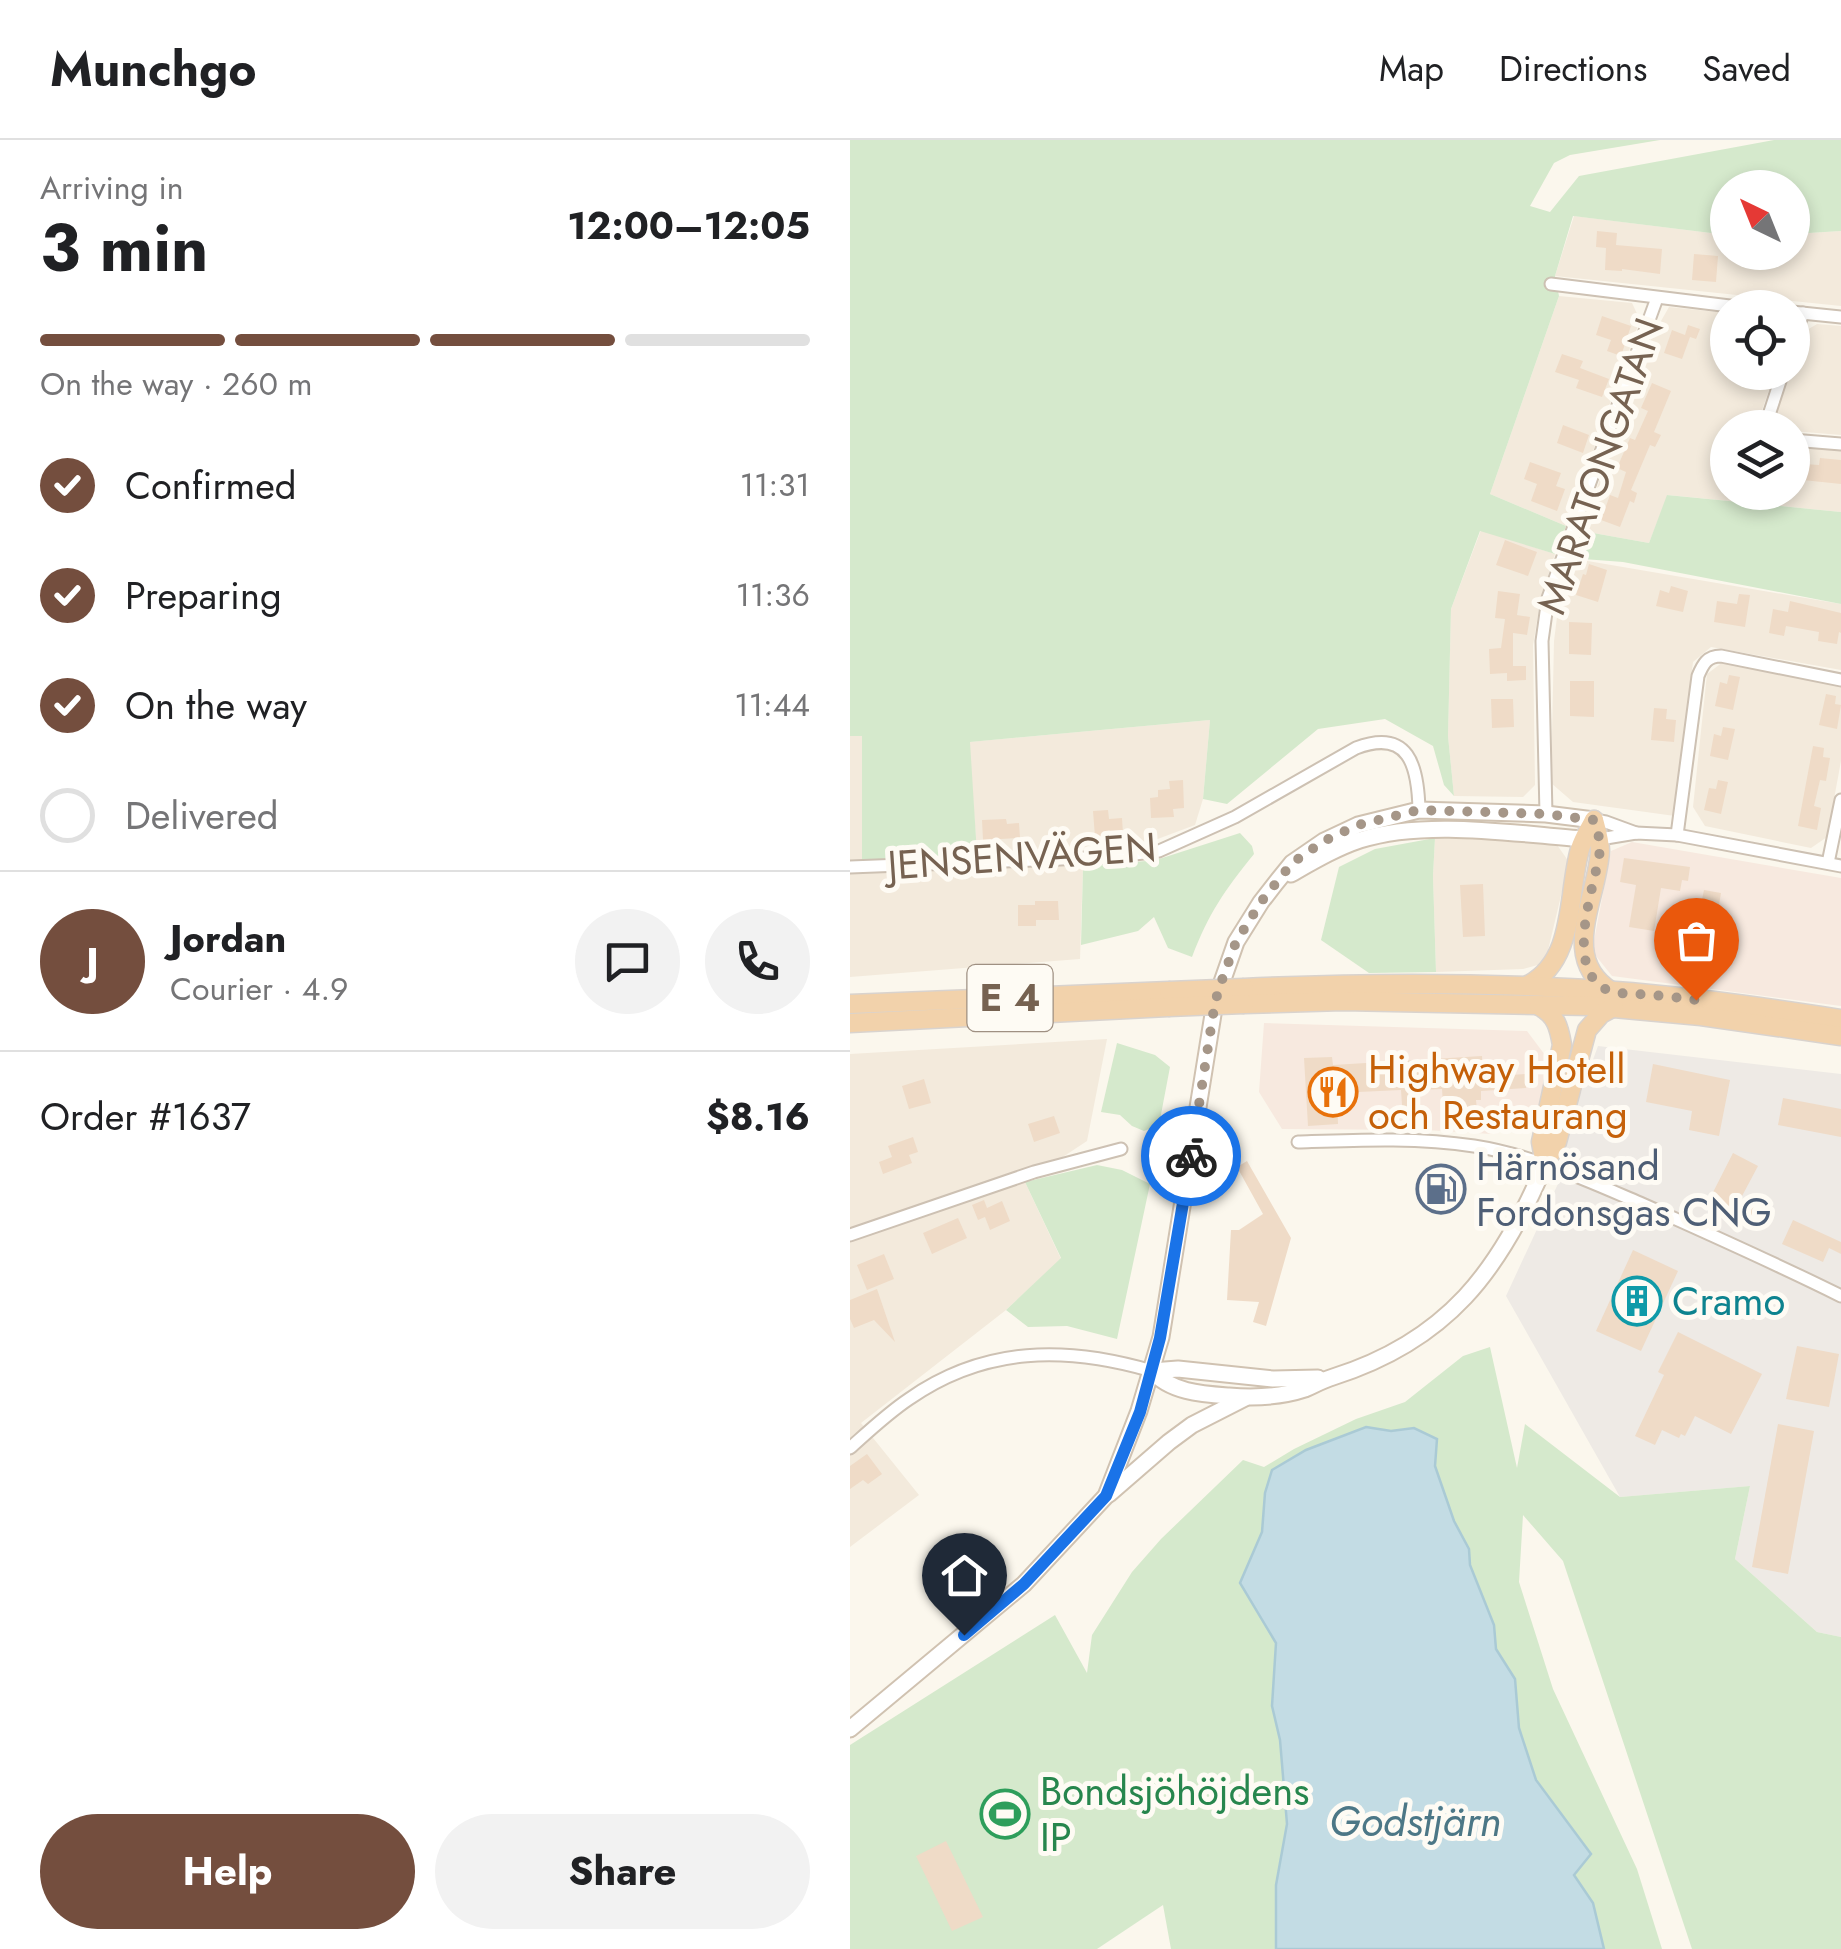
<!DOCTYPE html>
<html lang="en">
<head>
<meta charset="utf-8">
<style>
	:root { --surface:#fff; --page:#f2f2f2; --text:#202124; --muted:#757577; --line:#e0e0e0; --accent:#744e3e }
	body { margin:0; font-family:Jost,sans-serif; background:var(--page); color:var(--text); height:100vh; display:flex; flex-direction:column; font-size:38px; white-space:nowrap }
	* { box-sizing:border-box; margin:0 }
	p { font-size:32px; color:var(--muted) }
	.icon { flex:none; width:55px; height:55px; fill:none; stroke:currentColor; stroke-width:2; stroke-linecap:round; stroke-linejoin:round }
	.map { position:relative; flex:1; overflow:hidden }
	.sheet { display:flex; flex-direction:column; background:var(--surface); width:850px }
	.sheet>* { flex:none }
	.needle { width:65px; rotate:317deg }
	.tools { position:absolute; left:860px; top:30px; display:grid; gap:20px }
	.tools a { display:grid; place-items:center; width:100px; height:100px; border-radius:50%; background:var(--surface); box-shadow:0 5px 15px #0003; font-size:50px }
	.pin { position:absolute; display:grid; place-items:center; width:85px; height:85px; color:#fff; margin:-102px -42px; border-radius:50% 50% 50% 0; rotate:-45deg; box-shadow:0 0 10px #0007 }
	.pin .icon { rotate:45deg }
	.courier { position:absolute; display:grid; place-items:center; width:100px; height:100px; margin:-50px; border:8px solid #1a73e8; border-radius:50%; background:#fff; color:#222; box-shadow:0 2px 12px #0007 }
	.overview em { font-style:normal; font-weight:700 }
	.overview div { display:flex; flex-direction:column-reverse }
	.overview { display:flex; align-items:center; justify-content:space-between; height:170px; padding:0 40px }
	h1 { font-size:65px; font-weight:700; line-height:75px }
	.bar { display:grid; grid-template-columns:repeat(4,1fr); gap:15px 10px; align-content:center; height:120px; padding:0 40px }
	.bar i { height:12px; border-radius:8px; background:var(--line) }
	.bar .current { background:var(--accent) }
	.bar p { grid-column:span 4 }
	.line { display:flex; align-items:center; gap:25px; padding:0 40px; border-top:2px solid var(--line) }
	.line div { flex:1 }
	.round { display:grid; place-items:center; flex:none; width:105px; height:105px; border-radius:52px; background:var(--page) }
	ol { padding:0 40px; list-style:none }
	li { display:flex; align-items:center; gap:30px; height:110px }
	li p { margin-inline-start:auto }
	li .icon { padding:10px; border-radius:50%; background:var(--accent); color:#fff; stroke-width:4 }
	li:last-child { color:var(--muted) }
	li i { width:55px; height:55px; border:5px solid var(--line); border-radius:50% }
	.primary-button { display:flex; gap:20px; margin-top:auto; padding:20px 40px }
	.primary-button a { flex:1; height:115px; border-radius:60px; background:var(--accent); color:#fff; font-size:40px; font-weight:700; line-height:115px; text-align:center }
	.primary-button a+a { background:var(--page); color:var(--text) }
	header { display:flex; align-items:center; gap:60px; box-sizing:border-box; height:140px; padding:0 50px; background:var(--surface); border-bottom:2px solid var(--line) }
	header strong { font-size:48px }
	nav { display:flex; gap:55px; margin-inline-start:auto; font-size:35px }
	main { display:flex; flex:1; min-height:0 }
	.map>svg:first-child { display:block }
	.residential { fill:#f3eadc }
	.commercial { fill:#f7e9df }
	.industrial { fill:#eeeae5 }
	.green { fill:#d5e9cc }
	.water { fill:#c3dce4; stroke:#aacad5; stroke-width:2.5 }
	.building { fill:#efdbc7 }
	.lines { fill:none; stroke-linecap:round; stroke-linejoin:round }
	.minor-casing { stroke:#cdc1b3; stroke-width:15 }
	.secondary-casing { stroke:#d0c2b1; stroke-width:19 }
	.trunk-casing { stroke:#d9d3ce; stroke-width:21 }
	.minor { stroke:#fff; stroke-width:11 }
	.secondary { stroke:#fff; stroke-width:15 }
	.trunk { stroke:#f2d2ab; stroke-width:18 }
	.trunk-bridge-casing { stroke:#d9d3ce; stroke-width:21; stroke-linecap:butt }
	.trunk-bridge { stroke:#f2d2ab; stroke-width:18 }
	.done { stroke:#a59688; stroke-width:10; stroke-dasharray:0 18 }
	.route { stroke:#1a73e8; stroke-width:12 }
	.labels { text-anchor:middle; stroke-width:10; stroke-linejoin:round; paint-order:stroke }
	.shield { fill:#fefbf4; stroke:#9f9082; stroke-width:2.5 }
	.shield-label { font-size:38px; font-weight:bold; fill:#766251 }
	.street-label { font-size:40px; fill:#766251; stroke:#fefbf4 }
	.food-label { font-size:40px; fill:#c56008; stroke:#fefbf4; text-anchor:start }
	.service-label { font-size:40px; fill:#4e5e75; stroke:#fefbf4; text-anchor:start }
	.culture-label { font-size:40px; fill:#0d838f; stroke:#fefbf4; text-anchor:start }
	.leisure-label { font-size:40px; fill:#27864d; stroke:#fefbf4; text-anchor:start }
	.water-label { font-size:42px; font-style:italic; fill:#4c7786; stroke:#fefbf4 }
</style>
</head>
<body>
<header>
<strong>Munchgo</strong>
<nav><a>Map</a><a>Directions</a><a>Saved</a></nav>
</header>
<main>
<section class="sheet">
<div class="overview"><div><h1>3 min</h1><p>Arriving in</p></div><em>12:00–12:05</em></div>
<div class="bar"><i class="current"></i><i class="current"></i><i class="current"></i><i></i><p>On the way · 260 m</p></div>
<ol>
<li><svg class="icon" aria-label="check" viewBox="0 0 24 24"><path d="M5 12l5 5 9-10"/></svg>Confirmed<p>11:31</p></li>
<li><svg class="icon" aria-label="check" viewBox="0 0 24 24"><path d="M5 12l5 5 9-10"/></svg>Preparing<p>11:36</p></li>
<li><svg class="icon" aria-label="check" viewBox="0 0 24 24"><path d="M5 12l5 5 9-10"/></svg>On the way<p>11:44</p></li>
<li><i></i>Delivered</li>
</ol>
<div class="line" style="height:180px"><b class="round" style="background:var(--accent);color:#fff">J</b><div><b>Jordan</b><p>Courier · 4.9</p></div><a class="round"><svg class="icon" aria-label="chat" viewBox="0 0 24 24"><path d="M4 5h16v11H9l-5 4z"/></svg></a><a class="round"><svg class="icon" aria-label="phone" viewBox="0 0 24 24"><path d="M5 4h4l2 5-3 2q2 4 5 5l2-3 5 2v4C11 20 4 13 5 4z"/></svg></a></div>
<div class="line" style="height:130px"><div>Order #1637</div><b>$8.16</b></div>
<div class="primary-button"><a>Help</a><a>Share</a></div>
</section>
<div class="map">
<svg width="991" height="1809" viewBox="0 0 991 1809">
	<rect width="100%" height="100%" fill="#fbf7ed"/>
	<g class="residential">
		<polygon points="724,76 877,95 878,112 942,112 943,94 991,91 991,166 705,136"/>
		<polygon points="709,156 782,163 790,180 716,386 640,354"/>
		<polygon points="819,167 877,173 878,232 925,233 906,287 878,288 878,352 942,352 943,306 991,311 991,372 818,355 799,403 732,391 795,209"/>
		<polygon points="967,184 991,186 991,295 943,291 942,288 927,287 923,281 957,190"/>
		<polygon points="631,390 705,414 691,457 683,505 685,645 673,657 604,656 598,596 601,469"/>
		<polygon points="720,418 991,464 991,530 861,507 843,522 825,676 723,662 701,643 704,501 709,461"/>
		<polygon points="873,522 991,546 991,621 977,697 961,708 855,686 843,667 857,534"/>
		<polygon points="360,580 353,659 345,685 297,703 127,714 119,602"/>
		<polygon points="12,595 12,720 0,721 0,596"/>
		<polygon points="585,698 705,702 719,722 695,823 673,829 586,832 583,736"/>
		<polygon points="231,724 233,727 230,819 0,837 0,734"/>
		<polygon points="257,899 237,1001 175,1042 211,1119 156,1170 11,1283 69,1355 0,1407 0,914"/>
	</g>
	<g class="commercial">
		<polygon points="782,702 991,738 991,866 762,836 742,811 761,711"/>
		<polygon points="414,883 677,891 701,923 688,975 642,994 576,990 432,989 409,952"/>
	</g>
	<polygon class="industrial" points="748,906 991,934 991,1497 967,1492 885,1419 900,1346 770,1357 656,1156 719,1020 713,1002"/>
	<g class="green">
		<polygon points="0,0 810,0 720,15 704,23 680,66 700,72 729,36 924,0 991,0 991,91 943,94 942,48 878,48 877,95 723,76 705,136 709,156 640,354 716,386 705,414 630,391 601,469 598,596 604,656 594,645 583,606 535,579 468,589 377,664 353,659 360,580 120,602 127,714 12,720 12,596 0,596"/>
		<polygon points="817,355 991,372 991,464 773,422 720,418 732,391 799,403"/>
		<path d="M 390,693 L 402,706 L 404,714 C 374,751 359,773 342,817 L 318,808 L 304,777 L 288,791 L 231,805 L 233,727 L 306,720 Z"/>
		<polygon points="585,698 583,736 586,832 519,833 471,800 489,727 525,709"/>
		<polygon points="267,903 305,915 320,927 309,985 294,991 282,986 270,975 251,972"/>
		<polygon points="247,1025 272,1030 300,1044 267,1199 217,1186 178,1187 156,1170 211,1118 175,1042"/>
		<polygon points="640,1207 667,1328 675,1284 770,1357 900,1346 885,1419 967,1492 991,1497 991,1809 842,1809 713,1421 673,1375 669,1442 703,1549 787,1729 812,1809 754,1809 743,1763 724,1735 741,1713 686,1640 669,1588 665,1539 646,1509 644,1485 620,1425 619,1409 604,1381 584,1326 587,1299 564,1288 541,1291 516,1287 415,1353 412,1392 391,1443 426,1503 422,1566 430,1600 437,1684 426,1745 426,1809 321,1809 313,1765 247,1809 0,1809 0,1605 205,1475 237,1533 242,1495 282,1432 311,1399 393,1320 414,1327 444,1309 506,1279 555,1262 613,1216"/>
	</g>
	<polygon class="water" points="516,1287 541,1291 564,1288 587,1299 585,1326 604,1381 619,1409 620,1425 644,1485 646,1509 665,1539 669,1588 686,1640 741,1714 724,1735 743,1763 754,1809 426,1809 426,1745 437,1684 430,1600 422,1566 426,1503 390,1443 412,1392 415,1353 422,1330 456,1310"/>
	<g class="building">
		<polygon points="747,91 767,93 766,105 812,109 810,134 772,129 772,131 755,130 756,108 746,107"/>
		<polygon points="844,114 868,116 866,142 842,140"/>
		<polygon points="752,176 781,186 771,216 757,211 761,200 746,195"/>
		<polygon points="838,185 850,189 846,199 840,197 832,219 814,213 822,190 835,195"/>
		<polygon points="712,214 733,221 730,228 759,239 752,257 726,248 729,240 705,232"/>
		<polygon points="802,243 821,251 804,292 811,295 805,307 800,305 781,350 787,353 784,363 780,361 770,387 751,380 760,355 768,358 776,332 767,328 780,298 785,300 798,271 791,268"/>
		<polygon points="713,285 739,295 733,313 707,303"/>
		<polygon points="970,318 991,320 991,344 953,340 955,324 969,325"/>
		<polygon points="680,322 711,333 706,346 715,349 707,371 681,361 687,344 674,339"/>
		<polygon points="655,400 687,412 678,436 646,425"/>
		<polygon points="739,424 757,430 748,462 726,455 733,434 736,435"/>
		<polygon points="821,446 838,451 833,472 806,466 810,450 819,453"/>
		<polygon points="648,451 670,454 667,475 680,477 677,495 663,493 663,526 676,526 676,540 657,541 657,533 640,534 639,509 651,508 655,479 645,478"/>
		<polygon points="889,454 900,455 895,487 864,482 867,461 887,464"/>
		<polygon points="940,461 991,473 991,493 989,492 987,504 968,501 969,492 936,486 934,496 919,493 923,469 938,472"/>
		<polygon points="719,482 742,483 741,515 719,514"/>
		<polygon points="879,535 890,537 883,570 865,566 870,542 877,544"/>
		<polygon points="720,541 744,541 744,577 720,576"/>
		<polygon points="976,554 986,556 985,564 991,565 987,589 969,585"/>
		<polygon points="641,559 663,559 664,587 642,588"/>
		<polygon points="804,568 817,569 816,579 826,580 824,602 801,600"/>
		<polygon points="873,587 885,589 878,620 860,616 864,594 871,596"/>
		<polygon points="963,606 974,608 973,617 980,618 976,641 970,640 964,666 971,668 967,690 948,686"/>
		<polygon points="333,640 334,668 323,669 324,677 301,678 300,658 308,657 308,650 320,649 319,641"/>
		<polygon points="868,640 878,642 871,674 854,670 859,648 866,649"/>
		<polygon points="258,670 259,679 272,678 273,694 245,697 243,671"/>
		<polygon points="156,679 157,684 169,683 170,698 133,700 132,680"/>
		<polygon points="774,718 840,727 838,741 832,740 830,751 811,748 804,791 779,787 786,745 770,742"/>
		<polygon points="633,744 635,796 613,797 610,745"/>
		<polygon points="854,750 871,753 862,806 847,804 849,791 829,787 831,771 849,774"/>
		<polygon points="185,761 208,761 209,780 186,780 186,786 168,786 168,765 185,765"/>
		<polygon points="632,916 633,937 675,934 676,948 631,951 631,960 626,960 628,980 610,981 609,964 593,964 592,949 564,950 566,980 553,980 551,950 487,953 488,984 458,986 454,918 482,917 483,925"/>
		<polygon points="803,924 880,940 869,996 839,990 842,971 796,962"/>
		<polygon points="74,939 81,963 59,969 52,946"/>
		<polygon points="933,958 991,969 991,997 928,985"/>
		<polygon points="204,976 210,993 184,1002 178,984"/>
		<polygon points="63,997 68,1012 59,1015 62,1023 33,1034 29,1022 42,1017 38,1006"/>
		<polygon points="883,1013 908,1026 891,1058 912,1069 901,1089 856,1066"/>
		<polygon points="397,1021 441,1098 416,1186 403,1182 409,1162 377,1160 381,1090 389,1090 413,1074 387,1027"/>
		<polygon points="134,1060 137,1068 152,1061 160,1081 140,1090 135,1077 128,1080 122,1065"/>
		<polygon points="108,1078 117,1098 82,1114 73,1093"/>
		<polygon points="943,1080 991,1102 991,1114 979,1108 973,1122 932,1104"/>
		<polygon points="783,1110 828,1131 791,1211 746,1191"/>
		<polygon points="34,1114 44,1139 17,1150 7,1125"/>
		<polygon points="27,1149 45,1202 24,1180 4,1188 0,1179 0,1160"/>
		<polygon points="828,1192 912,1234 881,1294 845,1276 835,1296 831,1294 829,1298 812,1290 805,1305 785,1296 814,1235 808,1232"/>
		<polygon points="947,1206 989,1214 979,1267 936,1259"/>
		<polygon points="928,1284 964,1291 938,1434 902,1427"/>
		<polygon points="17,1314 32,1334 18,1344 13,1340 0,1349 0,1326"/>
		<polygon points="96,1701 133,1777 102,1791 66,1716"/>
	</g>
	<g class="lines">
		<g class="minor-casing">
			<g id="minor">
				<polyline points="701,144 896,168"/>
				<polyline points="942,172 991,177"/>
				<polyline points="942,204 953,173"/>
				<polyline points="918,288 917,281 933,232"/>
				<polyline points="942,300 991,304"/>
				<polyline points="696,674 692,501 698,458 807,158"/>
				<polyline points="744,680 756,682 786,693"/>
				<path d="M 827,695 L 848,536 C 853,524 857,516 871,516 L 991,540"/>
				<polyline points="744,700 786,693 827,695 991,726"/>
				<polyline points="978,723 991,660"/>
				<path d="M 0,727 L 261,717 L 309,711 L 385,677 L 506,608 C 559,588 568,626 569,670"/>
				<path d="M 448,1002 C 507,1000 566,997 624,1006 C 682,1015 736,1040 790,1063 C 857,1093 925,1123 991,1156"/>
				<polyline points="0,1095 184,1032 271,1009"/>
				<path d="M 0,1308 C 19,1291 38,1273 59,1259 C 135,1206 216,1206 302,1231"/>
			</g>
		</g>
		<g class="secondary-casing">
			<g id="secondary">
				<path d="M 441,734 C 464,721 486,708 510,700 C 575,679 666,694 734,699"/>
				<path d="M 302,1231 C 320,1252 352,1254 379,1256 C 404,1258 431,1257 455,1249 C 464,1245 473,1240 483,1237 C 597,1201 650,1131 695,1024"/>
				<polyline points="302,1231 328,1229 423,1239 468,1238"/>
				<polyline points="259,1354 319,1302 342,1285 395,1258"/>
				<polyline points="0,1589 174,1444 256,1356 289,1271 311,1197 365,862 386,802 411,762 425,744 442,723 474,701 508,685 569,670 696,674 744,680"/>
			</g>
		</g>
		<g class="trunk-casing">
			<g id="trunk">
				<path d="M 744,680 C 747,691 750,701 750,711 C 747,760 709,818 761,851"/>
				<path d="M 678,845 C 726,820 717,755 730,709 C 733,699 739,690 744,680"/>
				<path d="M 394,848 C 501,843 609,842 717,848 C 808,852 900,865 991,879"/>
				<polyline points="0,864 319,851"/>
				<polyline points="394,864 493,861 742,866 851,876 991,896"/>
				<path d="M 689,866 C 706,875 709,887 712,905 L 691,1002 L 695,1024"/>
				<polyline points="0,883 318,867"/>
				<polyline points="695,1024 707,1002 737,890 751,874 764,867"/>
			</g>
		</g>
		<use href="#minor" class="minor"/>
		<use href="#secondary" class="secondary"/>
		<use href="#trunk" class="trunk"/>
		<g class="trunk-bridge-casing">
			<g id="trunk-bridge">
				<polyline points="319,851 394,848"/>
				<polyline points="318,867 394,864"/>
			</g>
		</g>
		<use href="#trunk-bridge" class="trunk-bridge"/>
	</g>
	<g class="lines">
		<path class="done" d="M 341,1016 L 365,862 L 372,840 L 386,802 L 411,762 L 442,723 L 474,701 L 508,685 L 569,670 L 696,674 L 744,680 L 750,701 L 750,710 C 745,748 710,834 762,852 C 768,854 778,853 785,854 C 805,855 826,857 846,860"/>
		<polyline class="route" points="114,1495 174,1444 256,1356 290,1272 310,1198 341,1016"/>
	</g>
	<defs>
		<g id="restaurant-ring" transform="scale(2.5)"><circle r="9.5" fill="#fefbf4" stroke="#e8710a" stroke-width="1.5"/><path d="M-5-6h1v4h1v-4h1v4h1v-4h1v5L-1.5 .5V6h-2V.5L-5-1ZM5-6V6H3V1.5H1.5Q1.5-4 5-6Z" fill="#e8710a"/></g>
		<g id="fuel-ring" transform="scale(2.5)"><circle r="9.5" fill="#fefbf4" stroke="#5c6f8a" stroke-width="1.5"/><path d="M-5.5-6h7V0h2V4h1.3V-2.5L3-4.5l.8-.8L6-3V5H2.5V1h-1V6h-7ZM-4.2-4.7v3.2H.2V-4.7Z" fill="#5c6f8a"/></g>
		<g id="building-ring" transform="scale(2.5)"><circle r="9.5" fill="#fefbf4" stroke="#0f9aa8" stroke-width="1.5"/><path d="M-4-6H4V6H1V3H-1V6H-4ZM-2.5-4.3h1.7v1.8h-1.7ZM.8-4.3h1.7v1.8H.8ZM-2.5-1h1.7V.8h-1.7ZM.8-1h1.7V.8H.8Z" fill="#0f9aa8"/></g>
		<g id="stadium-ring" transform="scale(2.5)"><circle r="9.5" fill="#fefbf4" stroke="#2e9e5b" stroke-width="1.5"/><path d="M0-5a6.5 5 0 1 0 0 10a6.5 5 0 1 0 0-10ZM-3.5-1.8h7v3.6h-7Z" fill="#2e9e5b"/></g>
	</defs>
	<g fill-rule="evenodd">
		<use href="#restaurant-ring" x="483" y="952"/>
		<use href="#fuel-ring" x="591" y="1049"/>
		<use href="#building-ring" x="787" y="1161"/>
		<use href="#stadium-ring" x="155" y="1674"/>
	</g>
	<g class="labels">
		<rect class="shield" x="117.5" y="825" width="85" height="66" rx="8"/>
		<g class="shield-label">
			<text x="160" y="871">E 4</text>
		</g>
		<g class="street-label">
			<text transform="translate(750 326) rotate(-71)" y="14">MARATONGATAN</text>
			<text transform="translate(172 716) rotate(-4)" y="14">JENSENVÄGEN</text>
		</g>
		<g class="food-label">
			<text x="518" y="943">Highway Hotell<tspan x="518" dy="46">och Restaurang</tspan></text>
		</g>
		<g class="service-label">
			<text x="626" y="1040">Härnösand<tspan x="626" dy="46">Fordonsgas CNG</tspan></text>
		</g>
		<g class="culture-label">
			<text x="822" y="1175">Cramo</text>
		</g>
		<g class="leisure-label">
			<text x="190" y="1665">Bondsjöhöjdens<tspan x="190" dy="46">IP</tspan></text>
		</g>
		<g class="water-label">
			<text x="565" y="1696">Godstjärn</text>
		</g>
	</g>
</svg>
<div class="tools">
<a><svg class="needle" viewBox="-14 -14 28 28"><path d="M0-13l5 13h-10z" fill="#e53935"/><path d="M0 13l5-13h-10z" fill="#757577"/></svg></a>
<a><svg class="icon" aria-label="locate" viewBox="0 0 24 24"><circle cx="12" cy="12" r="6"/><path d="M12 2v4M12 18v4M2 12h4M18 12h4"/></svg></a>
<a><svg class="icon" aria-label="layers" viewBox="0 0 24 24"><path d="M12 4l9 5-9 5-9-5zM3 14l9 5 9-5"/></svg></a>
</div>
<div class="pin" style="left:846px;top:860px;background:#ea580c"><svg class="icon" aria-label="bag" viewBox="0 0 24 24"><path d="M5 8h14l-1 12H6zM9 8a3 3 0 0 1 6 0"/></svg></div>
<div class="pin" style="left:114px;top:1495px;background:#1f2937"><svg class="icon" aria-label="home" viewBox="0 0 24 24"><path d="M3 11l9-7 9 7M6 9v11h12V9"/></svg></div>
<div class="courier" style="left:341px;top:1016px"><svg class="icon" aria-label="bike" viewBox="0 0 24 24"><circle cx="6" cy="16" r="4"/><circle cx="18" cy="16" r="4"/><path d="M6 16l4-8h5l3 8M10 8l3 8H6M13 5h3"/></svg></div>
</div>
</main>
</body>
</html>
